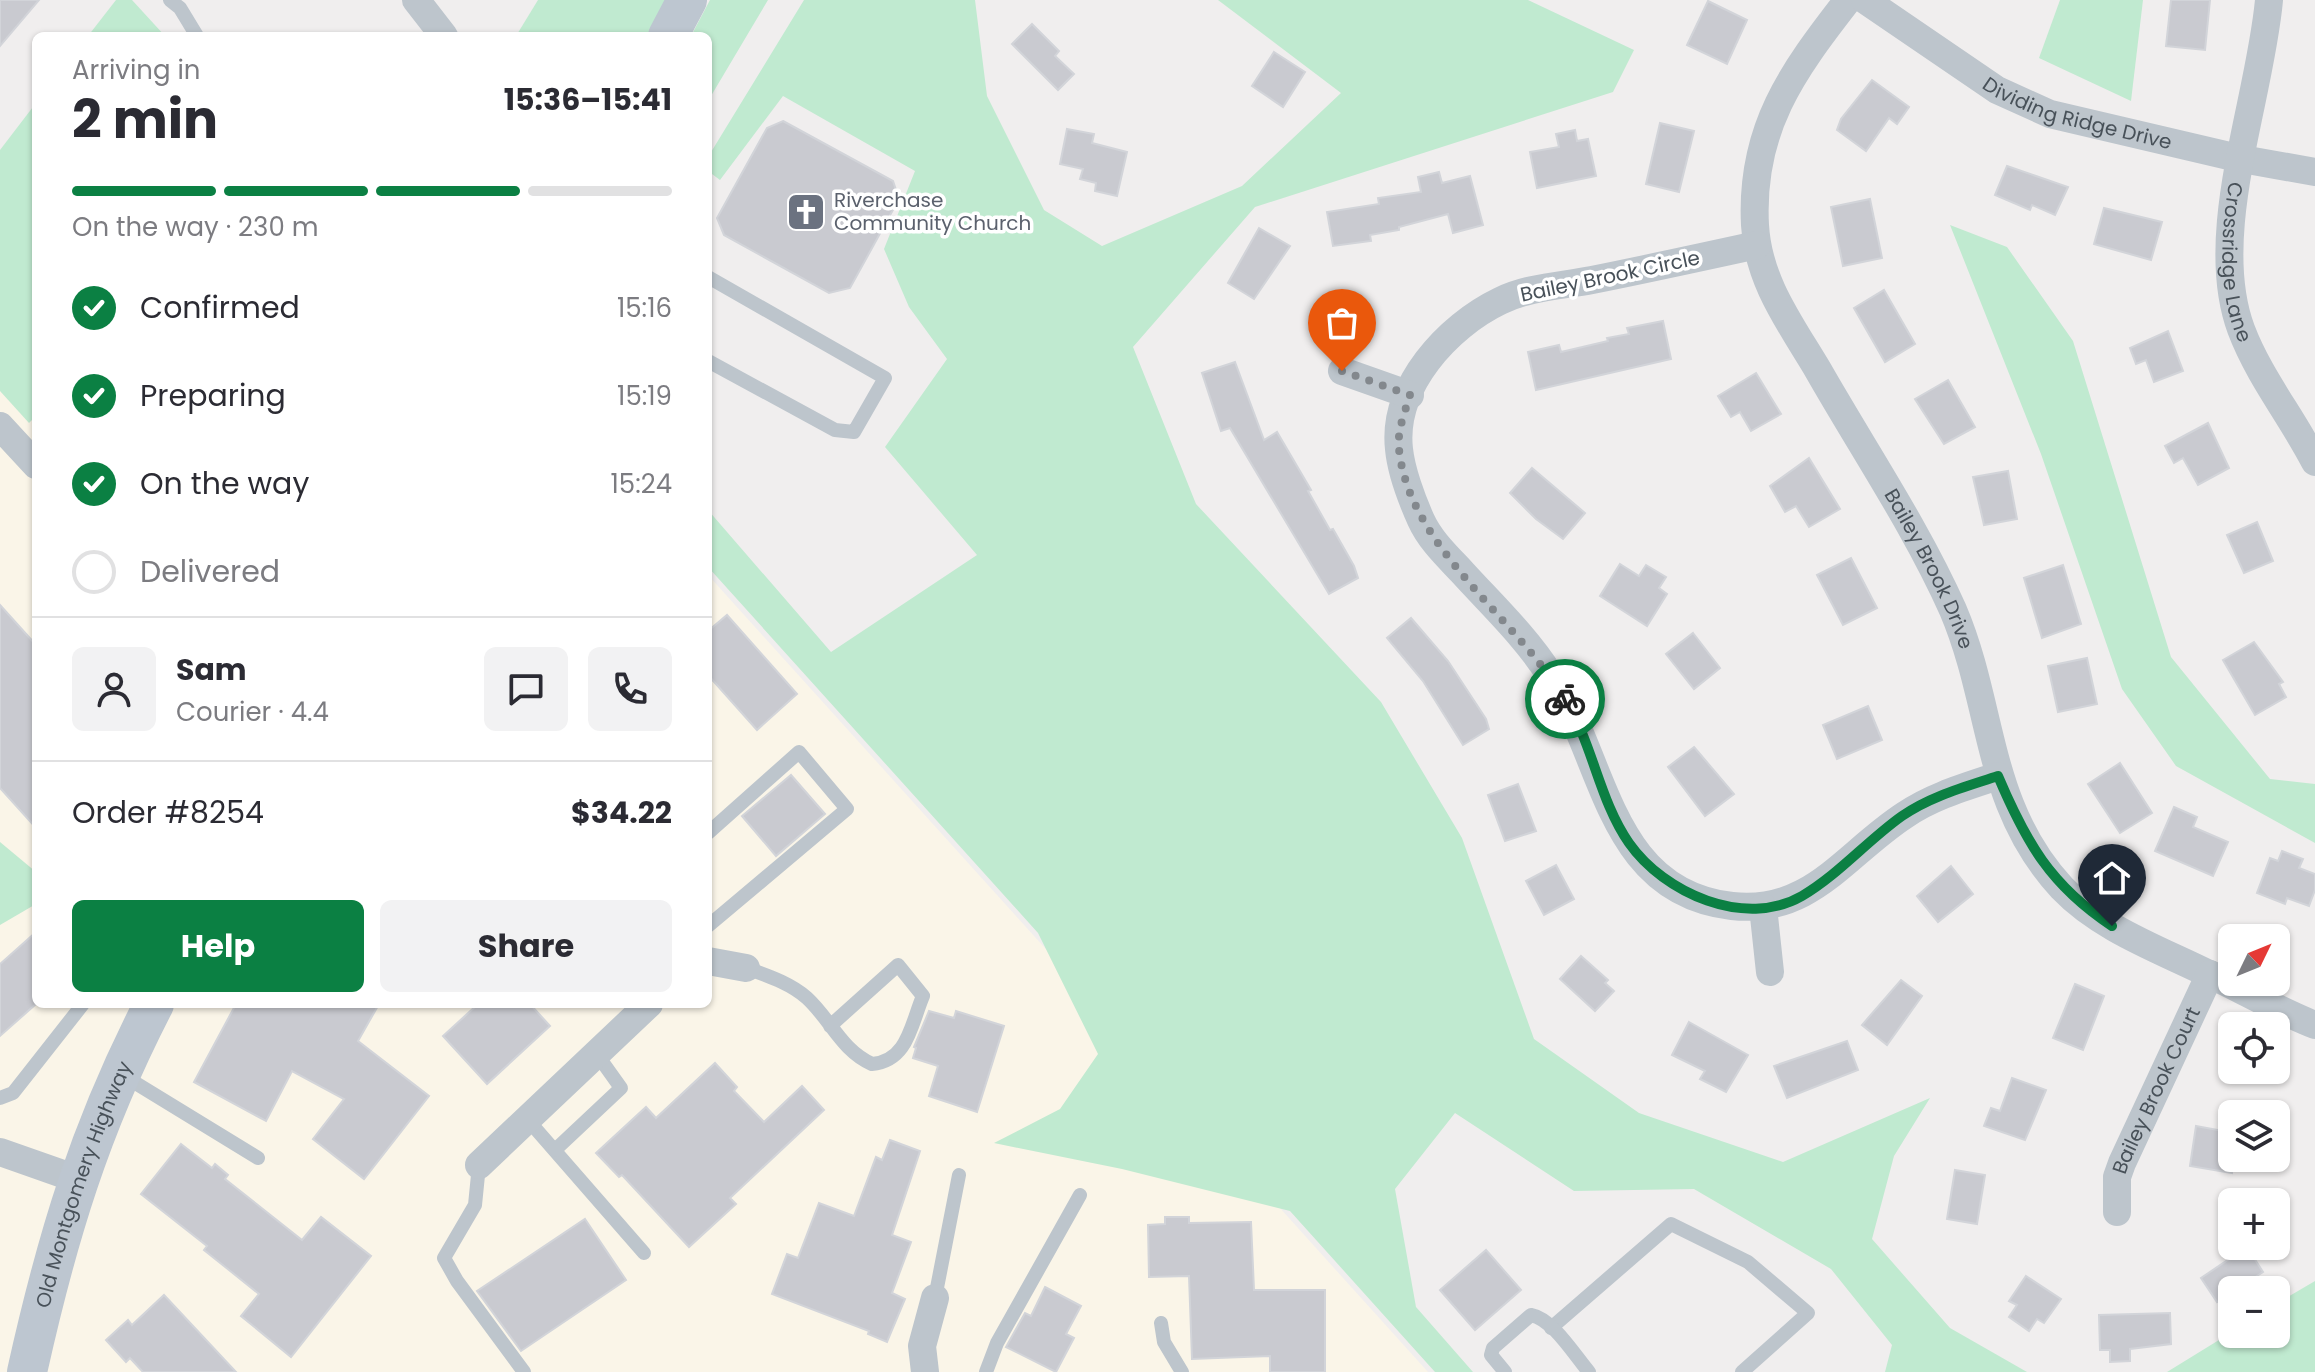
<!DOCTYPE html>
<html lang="en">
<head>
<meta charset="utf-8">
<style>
	:root { --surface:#fff; --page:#f2f2f3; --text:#2b2b33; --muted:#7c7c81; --line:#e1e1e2; --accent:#0b8043 }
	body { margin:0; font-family:Poppins,sans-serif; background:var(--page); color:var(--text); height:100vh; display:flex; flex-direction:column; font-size:30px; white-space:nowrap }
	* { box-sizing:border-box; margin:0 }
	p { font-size:26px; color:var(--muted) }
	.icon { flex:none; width:44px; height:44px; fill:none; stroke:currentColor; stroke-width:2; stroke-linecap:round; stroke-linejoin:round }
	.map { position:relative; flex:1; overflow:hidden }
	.panel { position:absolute; left:32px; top:32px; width:680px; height:976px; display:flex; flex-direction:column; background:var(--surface); border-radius:12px; box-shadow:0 2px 6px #0004 }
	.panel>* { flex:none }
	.needle { width:52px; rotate:47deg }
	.fabs { position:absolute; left:2218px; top:924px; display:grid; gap:16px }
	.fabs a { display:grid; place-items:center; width:72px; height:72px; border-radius:12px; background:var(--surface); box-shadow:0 2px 6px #0004; font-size:40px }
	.pin { position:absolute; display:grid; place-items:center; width:68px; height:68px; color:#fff; margin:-82px -34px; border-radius:50% 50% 50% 0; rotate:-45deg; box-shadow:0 0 8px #0007 }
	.pin .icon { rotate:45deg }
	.courier { position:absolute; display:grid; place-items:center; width:80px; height:80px; margin:-40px; border:6px solid #0b8043; border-radius:50%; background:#fff; color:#222; box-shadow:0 2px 10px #0007 }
	.head em { font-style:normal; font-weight:700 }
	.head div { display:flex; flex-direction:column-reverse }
	.head { display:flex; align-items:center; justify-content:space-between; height:136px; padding:0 40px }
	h1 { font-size:52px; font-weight:700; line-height:60px }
	.bar { display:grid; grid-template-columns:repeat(4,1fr); gap:12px 8px; align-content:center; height:96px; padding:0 40px }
	.bar i { height:10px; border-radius:6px; background:var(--line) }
	.bar .current { background:var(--accent) }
	.bar p { grid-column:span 4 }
	.line { display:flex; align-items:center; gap:20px; padding:0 40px; border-top:2px solid var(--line) }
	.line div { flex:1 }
	.round { display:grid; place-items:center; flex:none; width:84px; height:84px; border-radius:12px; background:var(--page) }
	ol { padding:0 40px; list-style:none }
	li { display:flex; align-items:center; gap:24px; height:88px }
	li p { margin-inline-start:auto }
	li .icon { padding:8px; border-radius:50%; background:var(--accent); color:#fff; stroke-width:4 }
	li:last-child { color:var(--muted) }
	li i { width:44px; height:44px; border:4px solid var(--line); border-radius:50% }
	.action { display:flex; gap:16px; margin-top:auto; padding:16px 40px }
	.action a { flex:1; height:92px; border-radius:12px; background:var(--accent); color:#fff; font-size:32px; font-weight:700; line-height:92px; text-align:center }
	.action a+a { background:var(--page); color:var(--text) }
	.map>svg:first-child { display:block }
	.commercial { fill:#faf5e8 }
	.green { fill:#c0ead0 }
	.building { fill:#c9cad0; stroke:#d2d4d9; stroke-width:2 }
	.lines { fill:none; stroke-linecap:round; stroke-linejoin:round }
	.lane { stroke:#bdc5cc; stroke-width:14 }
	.street { stroke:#bdc5cc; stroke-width:28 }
	.secondary { stroke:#bdc6d0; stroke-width:40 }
	.done { stroke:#83888d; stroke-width:8; stroke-dasharray:0 14.4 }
	.route { stroke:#0b8043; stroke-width:10 }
	.labels { text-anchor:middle; stroke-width:7; stroke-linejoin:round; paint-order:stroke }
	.street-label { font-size:20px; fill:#485159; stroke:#fff }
	.worship-label { font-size:20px; fill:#5b616d; stroke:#fff; text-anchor:start }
</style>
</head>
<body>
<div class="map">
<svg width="2315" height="1372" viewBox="0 0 2315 1372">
	<rect width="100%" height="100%" fill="#f0eeee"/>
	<polygon class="commercial" points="36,260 36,1004 708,1004 708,575 1428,1372 0,1372 0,303"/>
	<g class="green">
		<polygon points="116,0 132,0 165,36 88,36"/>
		<polygon points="538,0 670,0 651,36 516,36"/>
		<polygon points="710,0 768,0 708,101 708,36 691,36"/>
		<polygon points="804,0 975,0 987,96 1044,210 1102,246 1242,186 1341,93 1218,0 1528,0 1634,50 1613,92 1255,207 1133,347 1196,504 1381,702 1462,838 1534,1039 1639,1113 1783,1162 1930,1098 1894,1156 1872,1239 1950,1328 2027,1372 1885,1372 1892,1345 1831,1269 1694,1189 1574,1191 1455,1113 1395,1189 1416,1307 1473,1372 1435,1372 1290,1211 1122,1169 994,1143 1060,1109 1098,1054 1038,933 708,567 708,510 831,652 977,555 885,447 947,359 909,307 884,249 915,171 783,96 720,180 708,171 708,157"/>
		<polygon points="2060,0 2143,0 2131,101 2039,58"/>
		<polygon points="36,103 36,416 29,423 0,391 0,150"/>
		<polygon points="1950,225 2007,247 2073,341 2171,657 2270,779 2315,784 2315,843 2176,766 2122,689 2041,454"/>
		<polygon points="0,842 36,872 36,904 0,925"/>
		<polygon points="2315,1281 2315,1372 2167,1372 2232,1332 2276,1334 2276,1304"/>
	</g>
	<g class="building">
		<polygon points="0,0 39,0 0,46"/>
		<polygon points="2171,0 2210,0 2205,50 2166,46"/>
		<polygon points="1708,1 1747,20 1727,64 1687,45"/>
		<polygon points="1032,24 1059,51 1055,56 1074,74 1058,90 1012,44"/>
		<polygon points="1274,52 1305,72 1283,107 1252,86"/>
		<polygon points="1872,80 1909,107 1897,124 1889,118 1866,151 1837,130 1841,119"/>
		<polygon points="783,121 893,181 899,199 850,288 829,293 724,235 717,218 767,128"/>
		<polygon points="1660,123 1694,131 1679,192 1646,184"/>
		<polygon points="1067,129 1094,134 1092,143 1127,152 1117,196 1095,191 1096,183 1080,179 1083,169 1060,164"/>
		<polygon points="1575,130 1577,141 1588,139 1596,176 1537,188 1530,152 1559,147 1556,134"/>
		<polygon points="2007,166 2068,187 2055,215 2032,205 2030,210 1995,195"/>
		<polygon points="1439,172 1442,183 1470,176 1483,225 1453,233 1448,214 1399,227 1399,230 1370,235 1371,241 1333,246 1327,212 1379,204 1378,198 1421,192 1418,177"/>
		<polygon points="1870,199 1882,258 1843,266 1831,207"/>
		<polygon points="2104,208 2162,222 2151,260 2094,244"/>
		<polygon points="1259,228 1290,246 1254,299 1228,283"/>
		<polygon points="1884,290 1915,344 1885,362 1854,308"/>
		<polygon points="1663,321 1671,359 1536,390 1528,352 1559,345 1561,352 1608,341 1607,338 1629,334 1627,328"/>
		<polygon points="2168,331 2183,371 2154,382 2146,360 2136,364 2130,348"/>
		<polygon points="1235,362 1264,440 1277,432 1311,490 1308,491 1330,530 1333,529 1354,566 1358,578 1329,594 1230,428 1221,431 1202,373"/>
		<polygon points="1756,373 1781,414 1751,431 1740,412 1731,417 1718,396"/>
		<polygon points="1948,380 1975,427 1944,444 1915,399"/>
		<polygon points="2208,423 2229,468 2198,485 2183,458 2174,463 2165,446"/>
		<polygon points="1809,458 1840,509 1809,527 1796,506 1785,512 1770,486"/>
		<polygon points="1532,468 1585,513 1563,539 1536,519 1510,493"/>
		<polygon points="2008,471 2017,519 1984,525 1973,477"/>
		<polygon points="2257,522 2273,561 2244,573 2227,535"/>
		<polygon points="1851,558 1877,608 1843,625 1817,575"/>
		<polygon points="1620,564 1639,576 1646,565 1666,577 1659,588 1667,594 1647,626 1600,596"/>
		<polygon points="2063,565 2081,624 2042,638 2024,578"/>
		<polygon points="0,605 36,645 36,828 0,788"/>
		<polygon points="727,615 797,694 757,730 708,675 708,631"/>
		<polygon points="1411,618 1448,661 1486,719 1489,729 1463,745 1423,681 1387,638"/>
		<polygon points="1693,633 1720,668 1694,689 1666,654"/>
		<polygon points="2254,642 2283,682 2279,684 2286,697 2255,715 2223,660"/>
		<polygon points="2087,658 2097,704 2058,712 2048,666"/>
		<polygon points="1868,706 1882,740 1837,759 1823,725"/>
		<polygon points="1694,747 1734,794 1705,816 1668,767"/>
		<polygon points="2120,763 2152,813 2120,833 2088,784"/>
		<polygon points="791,775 825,814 776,856 742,816"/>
		<polygon points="1518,784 1536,831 1505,841 1488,795"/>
		<polygon points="2174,807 2197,817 2193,827 2228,842 2213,876 2155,851"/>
		<polygon points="2282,851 2303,859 2299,868 2315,874 2315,890 2309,906 2287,898 2285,904 2257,893 2270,858 2278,861"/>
		<polygon points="1556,865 1574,899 1544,915 1526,881"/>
		<polygon points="1951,866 1973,894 1938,922 1917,896"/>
		<polygon points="36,932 36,1004 0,1036 0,964"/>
		<polygon points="1581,956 1608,980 1605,983 1614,991 1595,1011 1560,979"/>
		<polygon points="1901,980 1922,996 1887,1045 1862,1025"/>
		<polygon points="2075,984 2104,996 2083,1050 2053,1038"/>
		<polygon points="236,1004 379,1004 358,1041 429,1096 364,1179 313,1139 344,1099 292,1071 266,1121 194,1082"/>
		<polygon points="478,1004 530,1004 550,1026 487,1084 443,1036"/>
		<polygon points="929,1011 954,1018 956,1011 1004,1026 977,1112 929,1096 938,1066 913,1058 916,1048 914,1047"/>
		<polygon points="1689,1022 1748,1055 1726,1092 1700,1079 1705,1071 1672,1055"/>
		<polygon points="1847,1041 1858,1070 1787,1098 1774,1066"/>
		<polygon points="715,1063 737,1087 734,1091 764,1122 802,1086 824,1110 730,1198 736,1204 689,1247 622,1175 619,1177 596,1153 646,1107 656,1118"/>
		<polygon points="2012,1078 2046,1090 2025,1140 1984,1126 1991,1108 2000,1111"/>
		<polygon points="2196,1126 2229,1132 2232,1173 2190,1166"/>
		<polygon points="890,1140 920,1151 892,1235 911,1242 892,1293 905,1299 887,1342 868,1334 869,1331 772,1294 787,1254 798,1258 819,1203 854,1216 876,1157 882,1160"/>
		<polygon points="181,1144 212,1168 215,1164 228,1175 225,1179 302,1240 321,1217 371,1256 291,1357 241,1316 259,1294 204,1250 207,1246 141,1194"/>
		<polygon points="1955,1170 1985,1175 1977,1224 1947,1219"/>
		<polygon points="1165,1217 1189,1217 1189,1223 1251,1222 1254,1290 1325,1290 1325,1372 1270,1372 1270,1356 1192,1359 1189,1276 1149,1277 1148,1225 1165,1224"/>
		<polygon points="585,1219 626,1280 521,1351 477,1291"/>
		<polygon points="2247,1247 2263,1272 2217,1302 2201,1278"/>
		<polygon points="1486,1250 1521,1290 1475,1330 1440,1290"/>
		<polygon points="2026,1276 2061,1299 2044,1323 2037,1319 2029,1331 2009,1317 2017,1305 2009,1301"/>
		<polygon points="1045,1287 1081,1306 1066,1334 1074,1338 1056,1372 1006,1347 1025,1313 1031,1316"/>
		<polygon points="164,1295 236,1372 143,1372 130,1358 126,1362 106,1340 128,1320 132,1325"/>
		<polygon points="2170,1313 2171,1344 2130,1349 2130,1361 2110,1362 2110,1350 2100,1350 2099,1315"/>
	</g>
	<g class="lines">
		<g class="lane">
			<polyline points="170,0 180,8 197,36"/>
			<polyline points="708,277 885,378 854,432 835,430 708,361"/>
			<polyline points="708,833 799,752 847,809 708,926"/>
			<path d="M 746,968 C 768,976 790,983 807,998 C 831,1020 841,1050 872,1064 C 908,1061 911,1024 923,996 L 898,965 L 830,1026"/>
			<polyline points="124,1076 258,1158"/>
			<polyline points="0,1098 13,1093 83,1004"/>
			<polyline points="528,1120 644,1253"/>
			<polyline points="555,1150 621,1088 596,1053"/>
			<polyline points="479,1165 475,1205 444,1258 457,1281 524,1372"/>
			<polyline points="935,1298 959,1175"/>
			<polyline points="1161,1323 1164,1342 1182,1372"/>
			<polyline points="1551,1328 1671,1224 1748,1262 1808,1313 1742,1372"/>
			<polyline points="986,1372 997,1343 1080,1195"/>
			<path d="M 1505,1372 L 1491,1355 L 1493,1348 L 1531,1315 C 1553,1319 1575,1356 1589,1372"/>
		</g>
		<g class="street">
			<polyline points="416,0 444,36"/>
			<path id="s1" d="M 1848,0 C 1792,72 1750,129 1755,225 C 1758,281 1790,323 1818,370 C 1863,449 1916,527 1953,610 C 1994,706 1985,805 2062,888 C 2101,929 2161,950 2211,975 C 2245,991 2279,1011 2315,1025"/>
			<path id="s2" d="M 1865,0 L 1997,90 L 2050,114 L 2242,159 L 2315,172"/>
			<path id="s3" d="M 2269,0 C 2260,101 2206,234 2241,329 C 2259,377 2292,417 2315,462"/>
			<path d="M 1757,245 C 1702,257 1647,269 1592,280 C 1561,286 1528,287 1500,301 C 1448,326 1392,386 1399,449 C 1401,470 1412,500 1421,520 C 1430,540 1447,556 1462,572 C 1492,605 1526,637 1550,675 C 1606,758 1607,892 1732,906 C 1811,915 1845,854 1905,815 C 1933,796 1965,787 1998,776"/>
			<polyline points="1342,371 1410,395"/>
			<polyline points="0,426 36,465"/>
			<polyline points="1763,907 1770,972"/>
			<polyline points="708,961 746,968"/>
			<polyline points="0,1152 77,1179"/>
			<polyline points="479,1165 649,1004"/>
			<path id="s4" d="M 2117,1212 L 2117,1177 L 2122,1163 L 2210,974"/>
			<polyline points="925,1372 922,1346 935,1298"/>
		</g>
		<g class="secondary">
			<polyline points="668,36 687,0"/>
			<path id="s5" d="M 27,1372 C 57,1237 90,1128 154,1004"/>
		</g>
	</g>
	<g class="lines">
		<path class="done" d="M 1342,371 L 1410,395 C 1405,412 1397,430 1399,449 C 1409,547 1514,616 1565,699"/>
		<path class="route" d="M 1565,699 C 1593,744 1599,800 1629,843 C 1664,893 1745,929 1802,896 C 1838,875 1868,840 1902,816 C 1931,796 1965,787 1998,776 C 2026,842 2050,885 2112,926"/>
	</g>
	<defs>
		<g id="church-square" transform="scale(2)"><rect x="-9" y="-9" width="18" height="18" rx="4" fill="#6b7280" stroke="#fff"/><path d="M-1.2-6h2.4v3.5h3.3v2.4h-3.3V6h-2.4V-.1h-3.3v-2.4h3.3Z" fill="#fff"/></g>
	</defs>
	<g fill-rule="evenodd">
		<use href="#church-square" x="806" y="212"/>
	</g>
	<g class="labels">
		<g class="street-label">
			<text dy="7" stroke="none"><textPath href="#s2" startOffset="244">Dividing Ridge Drive</textPath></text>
			<text dy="7" stroke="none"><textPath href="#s3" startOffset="266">Crossridge Lane</textPath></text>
			<text transform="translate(1610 276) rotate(-12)" y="7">Bailey Brook Circle</text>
			<text dy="7" stroke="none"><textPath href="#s1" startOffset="638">Bailey Brook Drive</textPath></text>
			<text dy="7" stroke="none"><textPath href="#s4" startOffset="130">Bailey Brook Court</textPath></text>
			<text dy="7" stroke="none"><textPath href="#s5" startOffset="196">Old Montgomery Highway</textPath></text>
		</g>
		<g class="worship-label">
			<text x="834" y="207">Riverchase<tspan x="834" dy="23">Community Church</tspan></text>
		</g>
	</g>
</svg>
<div class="fabs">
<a><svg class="needle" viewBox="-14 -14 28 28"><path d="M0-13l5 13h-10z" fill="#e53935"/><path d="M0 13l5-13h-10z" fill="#7c7c81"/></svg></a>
<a><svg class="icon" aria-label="locate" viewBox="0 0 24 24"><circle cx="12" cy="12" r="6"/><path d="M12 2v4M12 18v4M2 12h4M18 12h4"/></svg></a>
<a><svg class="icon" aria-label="layers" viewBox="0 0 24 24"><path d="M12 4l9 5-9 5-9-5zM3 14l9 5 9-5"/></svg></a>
<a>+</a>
<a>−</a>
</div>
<div class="pin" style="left:1342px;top:371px;background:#ea580c"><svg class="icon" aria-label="bag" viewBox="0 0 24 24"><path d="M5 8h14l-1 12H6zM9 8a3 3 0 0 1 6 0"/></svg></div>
<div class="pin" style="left:2112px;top:926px;background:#1f2937"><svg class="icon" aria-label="home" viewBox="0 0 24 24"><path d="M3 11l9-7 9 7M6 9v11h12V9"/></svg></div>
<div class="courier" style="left:1565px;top:699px"><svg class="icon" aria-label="bike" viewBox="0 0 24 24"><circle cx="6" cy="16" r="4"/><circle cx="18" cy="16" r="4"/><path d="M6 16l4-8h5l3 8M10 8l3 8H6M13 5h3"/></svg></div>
<section class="panel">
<div class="head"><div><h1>2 min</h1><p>Arriving in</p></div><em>15:36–15:41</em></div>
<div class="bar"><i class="current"></i><i class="current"></i><i class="current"></i><i></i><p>On the way · 230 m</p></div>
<ol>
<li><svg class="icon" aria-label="check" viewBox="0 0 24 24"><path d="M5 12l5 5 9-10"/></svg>Confirmed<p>15:16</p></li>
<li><svg class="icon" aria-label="check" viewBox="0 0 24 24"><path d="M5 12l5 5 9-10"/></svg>Preparing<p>15:19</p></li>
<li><svg class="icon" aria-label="check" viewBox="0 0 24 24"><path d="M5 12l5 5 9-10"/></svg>On the way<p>15:24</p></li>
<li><i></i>Delivered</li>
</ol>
<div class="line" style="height:144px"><a class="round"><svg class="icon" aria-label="person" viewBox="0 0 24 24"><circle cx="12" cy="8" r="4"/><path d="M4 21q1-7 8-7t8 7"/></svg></a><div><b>Sam</b><p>Courier · 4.4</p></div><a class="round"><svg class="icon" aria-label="chat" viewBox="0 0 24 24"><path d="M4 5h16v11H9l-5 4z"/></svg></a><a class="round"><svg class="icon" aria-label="phone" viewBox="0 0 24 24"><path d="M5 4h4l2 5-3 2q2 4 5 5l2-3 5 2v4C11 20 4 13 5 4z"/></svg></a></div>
<div class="line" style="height:104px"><div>Order #8254</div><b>$34.22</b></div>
<div class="action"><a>Help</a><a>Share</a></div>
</section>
</div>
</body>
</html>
